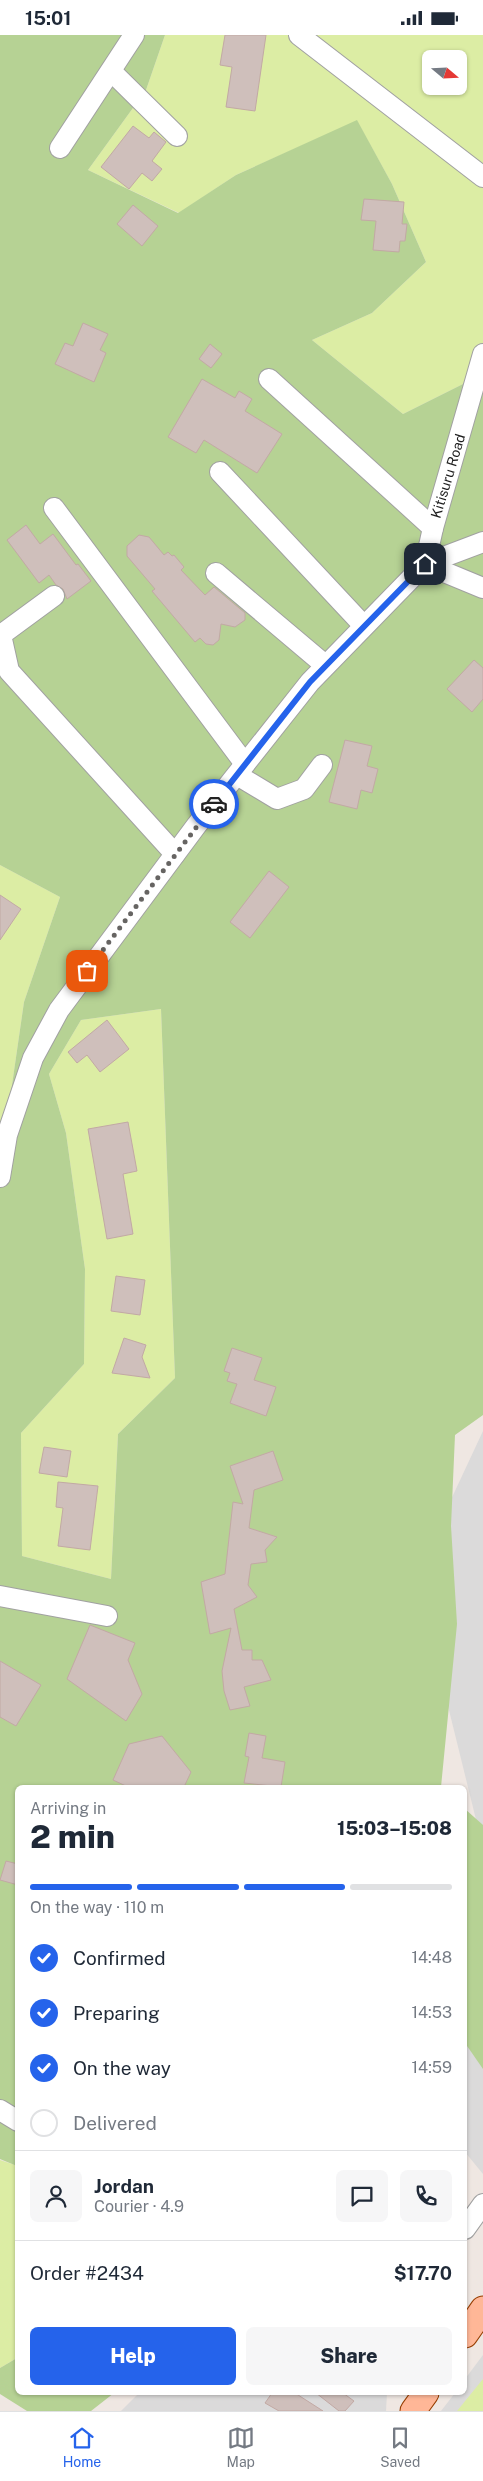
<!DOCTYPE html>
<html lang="en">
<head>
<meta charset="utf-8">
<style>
	:root { --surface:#fff; --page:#f6f6f7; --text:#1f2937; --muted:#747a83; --line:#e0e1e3; --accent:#2563eb }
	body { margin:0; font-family:"Public Sans",sans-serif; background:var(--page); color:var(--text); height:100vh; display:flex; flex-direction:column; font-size:19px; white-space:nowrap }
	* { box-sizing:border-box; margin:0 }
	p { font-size:16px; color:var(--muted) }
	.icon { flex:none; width:28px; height:28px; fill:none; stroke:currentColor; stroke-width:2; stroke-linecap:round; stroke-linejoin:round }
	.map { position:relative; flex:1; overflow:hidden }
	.details { position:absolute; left:15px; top:1750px; width:452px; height:610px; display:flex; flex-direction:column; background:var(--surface); border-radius:8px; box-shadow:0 1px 4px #0004 }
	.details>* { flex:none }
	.needle { width:32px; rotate:109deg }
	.fabs { position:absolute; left:422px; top:15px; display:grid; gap:10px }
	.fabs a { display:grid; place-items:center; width:45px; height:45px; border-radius:8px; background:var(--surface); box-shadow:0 1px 4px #0004; font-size:25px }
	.pin { position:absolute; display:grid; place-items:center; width:42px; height:42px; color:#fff; margin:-21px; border-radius:10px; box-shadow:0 2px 8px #0006 }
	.courier { position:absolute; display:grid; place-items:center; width:50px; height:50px; margin:-25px; border:4px solid #2563eb; border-radius:50%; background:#fff; color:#222; box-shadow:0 1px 6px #0007 }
	.headline em { font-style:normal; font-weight:800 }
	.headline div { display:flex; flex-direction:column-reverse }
	.headline { display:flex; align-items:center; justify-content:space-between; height:85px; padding:0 15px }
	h1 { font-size:32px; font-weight:800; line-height:38px }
	.bar { display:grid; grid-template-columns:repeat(4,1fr); gap:8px 5px; align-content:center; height:60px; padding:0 15px }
	.bar i { height:6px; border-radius:4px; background:var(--line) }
	.bar .on { background:var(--accent) }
	.bar p { grid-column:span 4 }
	.line { display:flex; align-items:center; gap:12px; padding:0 15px; border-top:1px solid var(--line) }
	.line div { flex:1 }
	.round { display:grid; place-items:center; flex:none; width:52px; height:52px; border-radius:8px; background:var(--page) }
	ol { padding:0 15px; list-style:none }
	li { display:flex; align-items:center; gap:15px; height:55px }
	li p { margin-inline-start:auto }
	li .icon { padding:5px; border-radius:50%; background:var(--accent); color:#fff; stroke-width:4 }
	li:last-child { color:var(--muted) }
	li i { width:28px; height:28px; border:2px solid var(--line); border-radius:50% }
	.primary-button { display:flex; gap:10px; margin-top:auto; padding:10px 15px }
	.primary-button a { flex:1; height:58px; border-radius:8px; background:var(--accent); color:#fff; font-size:20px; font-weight:800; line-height:58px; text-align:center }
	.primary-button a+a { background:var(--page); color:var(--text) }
	.status { display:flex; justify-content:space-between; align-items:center; height:35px; padding:0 25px; background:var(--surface); direction:ltr }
	.status svg { height:14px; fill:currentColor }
	.dock { display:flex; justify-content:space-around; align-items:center; height:70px; border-top:1px solid var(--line); background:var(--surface); font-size:14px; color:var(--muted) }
	.dock a { display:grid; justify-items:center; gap:2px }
	.dock .on { color:var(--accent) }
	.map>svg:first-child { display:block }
	.residential { fill:#dbdada }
	.grass { fill:#dceda4; fill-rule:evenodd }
	.forest { fill:#b6d294; fill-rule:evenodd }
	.building { fill:#cfbfbb; stroke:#c2a9a4 }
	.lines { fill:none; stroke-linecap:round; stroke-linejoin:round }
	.minor-casing { stroke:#a1a1a1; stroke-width:22 }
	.major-casing { stroke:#963d00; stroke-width:27 }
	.minor { stroke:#fff; stroke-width:20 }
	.major { stroke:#ffb797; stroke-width:25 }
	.done { stroke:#666462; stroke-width:5; stroke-dasharray:0 9 }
	.route { stroke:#2563eb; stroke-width:6 }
	.labels { text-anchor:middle; stroke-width:4.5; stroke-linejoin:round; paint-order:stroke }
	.street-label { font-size:14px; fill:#1d1d1d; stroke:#fff }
</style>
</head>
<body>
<div class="status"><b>15:01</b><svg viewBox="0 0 49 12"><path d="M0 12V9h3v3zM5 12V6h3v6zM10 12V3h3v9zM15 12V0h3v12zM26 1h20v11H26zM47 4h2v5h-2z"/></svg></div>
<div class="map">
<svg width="483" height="2376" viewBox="0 0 483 2376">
	<rect width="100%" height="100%" fill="#efe7e2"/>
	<g class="residential">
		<polygon points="483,1396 483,1813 446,1663 405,1563"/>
		<polygon points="483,1890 483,2139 465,2117 465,1931"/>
		<polygon points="483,2320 483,2376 441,2376 455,2358 465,2358 465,2344"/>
		<polygon points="139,2358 387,2358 386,2376 121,2376"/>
	</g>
	<g class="grass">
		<path d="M 165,0 L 483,0 L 483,339 L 403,379 L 312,305 L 372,278 L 426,227 L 392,149 L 357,86 L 236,140 L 179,178 L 88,135 L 146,55 ZM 431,24 L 459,24 L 459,51 L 431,51 Z"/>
		<polygon points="0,830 60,862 24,967 0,1133"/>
		<polygon points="161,974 175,1343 118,1399 111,1544 22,1521 21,1398 84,1329 85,1234 66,1098 49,1039 81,985"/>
		<polygon points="0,2125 18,2131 17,2323 0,2333"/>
		<polygon points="483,2344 483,2376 457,2376"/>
	</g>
	<g class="forest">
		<path d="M 0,0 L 165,0 L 146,55 L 88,135 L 178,178 L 236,140 L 357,85 L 392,149 L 426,227 L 372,278 L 312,305 L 403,379 L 483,339 L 483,1380 L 455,1400 L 451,1491 L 457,1589 L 441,1752 L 18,1752 L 17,2131 L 0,2124 L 0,1133 L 24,967 L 60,862 L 0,830 ZM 161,974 L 175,1343 L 118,1399 L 111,1544 L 22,1521 L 21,1398 L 84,1329 L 85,1234 L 66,1098 L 49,1039 L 81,985 Z"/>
		<polygon points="465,1774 483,1790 483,2034 465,2008"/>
		<polygon points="17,2323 18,2358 114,2358 91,2376 27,2376 0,2359 0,2333"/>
	</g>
	<g class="building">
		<polygon points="225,0 266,0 255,76 226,72 232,32 220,30"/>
		<polygon points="133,91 149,103 154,97 166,107 152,126 162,134 152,146 142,138 129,154 101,132"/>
		<polygon points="364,164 404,167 402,189 407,189 405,206 400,206 399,217 373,215 376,186 361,185"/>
		<polygon points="133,170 158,191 142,211 117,189"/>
		<polygon points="83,288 108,299 100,315 106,318 94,347 55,329 65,308 73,311"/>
		<polygon points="210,309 222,319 211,333 199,324"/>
		<polygon points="202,344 235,363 239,356 252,364 245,376 282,399 257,438 204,405 196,418 168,402"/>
		<polygon points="26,490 40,509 53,499 76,530 78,529 91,546 67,564 63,554 56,550 49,540 39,548 7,505"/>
		<polygon points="139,500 149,502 164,520 168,517 172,521 174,520 184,532 181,535 205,560 214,552 245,578 245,585 235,592 221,589 219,605 213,610 206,609 200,603 195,607 152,556 155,554 127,521 127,511"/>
		<polygon points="474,625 483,633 483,664 472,677 447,654"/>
		<polygon points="345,705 372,711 367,731 378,734 372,758 361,755 357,774 329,767"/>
		<polygon points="269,836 289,852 250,903 230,887"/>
		<polygon points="0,860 21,874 0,905"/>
		<polygon points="107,985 129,1014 100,1037 87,1020 77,1028 68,1017"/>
		<polygon points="128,1087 137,1136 123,1139 133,1199 107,1204 88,1094"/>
		<polygon points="116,1241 145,1245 140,1280 111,1276"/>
		<polygon points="124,1303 146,1310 142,1322 150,1343 112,1338"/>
		<polygon points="232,1313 262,1323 254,1345 276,1352 266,1381 230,1368 237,1349 227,1346 230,1338 224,1336"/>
		<polygon points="44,1412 71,1416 67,1442 39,1438"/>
		<polygon points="273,1416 283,1445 254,1455 249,1493 277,1502 265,1515 267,1527 251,1529 248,1550 257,1562 234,1574 242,1615 252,1615 252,1625 262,1625 271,1645 244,1652 250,1671 230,1675 224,1656 222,1636 231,1593 210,1599 201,1547 225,1539 233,1467 243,1469 230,1431"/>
		<polygon points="58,1447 98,1451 90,1515 58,1511 63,1473 56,1472"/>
		<polygon points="90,1590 135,1608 128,1625 142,1659 126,1686 67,1644"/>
		<polygon points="0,1626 41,1650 16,1691 0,1682"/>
		<polygon points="249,1698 266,1701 262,1723 285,1727 281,1752 244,1748 249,1722 245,1721"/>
		<polygon points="162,1701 191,1737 184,1752 128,1752 113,1745 129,1709"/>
		<polygon points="6,1826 18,1829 18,1850 0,1845"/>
		<polygon points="272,2358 295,2358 323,2376 279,2376 265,2368"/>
		<polygon points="316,2358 343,2358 354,2366 345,2376 339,2376"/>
	</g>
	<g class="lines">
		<g class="minor-casing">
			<g id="minor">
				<polyline points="299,0 483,142"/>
				<polyline points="111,36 177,101"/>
				<polyline points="60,113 134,0"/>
				<polyline points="269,344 433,493"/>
				<polyline points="220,437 364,591"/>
				<polyline points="54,473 245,729"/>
				<polyline points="425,529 483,553"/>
				<polyline points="425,529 483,507"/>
				<polyline points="216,538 325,630"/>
				<polyline points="54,561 1,600 9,636 175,819"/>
				<polyline points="237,740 277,764 304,754 322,730"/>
				<polyline points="0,1142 7,1100 33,1023 59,975 196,791 310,647 425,529 433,493 483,319"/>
				<polyline points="0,1561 107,1581"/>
				<polyline points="0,2075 18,2086"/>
				<polyline points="465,2194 483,2169"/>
			</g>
		</g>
		<g class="major-casing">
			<g id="major">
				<polyline points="465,2300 483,2274"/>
				<polyline points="413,2376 426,2358"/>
			</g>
		</g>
		<use href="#minor" class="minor"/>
		<use href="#major" class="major"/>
	</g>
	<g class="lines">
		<polyline class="done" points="87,936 214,769"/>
		<polyline class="route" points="214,769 310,647 425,529"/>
	</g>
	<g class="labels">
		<g class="street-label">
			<text transform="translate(448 441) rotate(-73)" y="5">Kitisuru Road</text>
		</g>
	</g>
</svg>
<div class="fabs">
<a><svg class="needle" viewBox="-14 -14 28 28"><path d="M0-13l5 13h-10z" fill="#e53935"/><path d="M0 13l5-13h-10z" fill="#747a83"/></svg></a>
</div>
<div class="pin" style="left:87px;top:936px;background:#ea580c"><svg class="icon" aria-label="bag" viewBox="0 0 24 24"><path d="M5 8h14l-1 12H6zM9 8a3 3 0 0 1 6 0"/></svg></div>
<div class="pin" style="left:425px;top:529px;background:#1f2937"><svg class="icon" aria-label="home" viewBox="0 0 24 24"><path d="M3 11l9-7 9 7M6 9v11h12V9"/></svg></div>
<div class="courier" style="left:214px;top:769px"><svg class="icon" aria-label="car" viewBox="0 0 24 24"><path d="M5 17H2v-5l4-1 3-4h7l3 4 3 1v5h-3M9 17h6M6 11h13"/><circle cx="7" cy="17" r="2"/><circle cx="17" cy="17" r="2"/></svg></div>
<section class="details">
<div class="headline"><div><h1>2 min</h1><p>Arriving in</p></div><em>15:03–15:08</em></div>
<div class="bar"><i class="on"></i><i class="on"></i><i class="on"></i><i></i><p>On the way · 110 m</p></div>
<ol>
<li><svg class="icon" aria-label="check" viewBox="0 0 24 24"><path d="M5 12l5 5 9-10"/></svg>Confirmed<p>14:48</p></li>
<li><svg class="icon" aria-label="check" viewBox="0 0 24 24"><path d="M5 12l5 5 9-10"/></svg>Preparing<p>14:53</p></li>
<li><svg class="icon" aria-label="check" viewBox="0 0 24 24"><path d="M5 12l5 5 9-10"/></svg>On the way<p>14:59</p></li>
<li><i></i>Delivered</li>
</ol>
<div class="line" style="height:90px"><a class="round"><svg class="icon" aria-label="person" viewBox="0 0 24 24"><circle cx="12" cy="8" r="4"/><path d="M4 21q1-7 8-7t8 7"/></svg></a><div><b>Jordan</b><p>Courier · 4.9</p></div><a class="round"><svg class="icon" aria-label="chat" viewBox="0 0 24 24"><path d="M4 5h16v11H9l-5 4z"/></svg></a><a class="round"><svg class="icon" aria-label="phone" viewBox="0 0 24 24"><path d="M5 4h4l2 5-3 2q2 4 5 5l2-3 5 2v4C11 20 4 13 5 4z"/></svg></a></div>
<div class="line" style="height:65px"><div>Order #2434</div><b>$17.70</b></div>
<div class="primary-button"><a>Help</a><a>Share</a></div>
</section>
</div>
<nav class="dock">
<a class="on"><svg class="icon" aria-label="home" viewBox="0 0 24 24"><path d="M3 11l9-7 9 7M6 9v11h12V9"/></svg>Home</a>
<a><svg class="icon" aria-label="map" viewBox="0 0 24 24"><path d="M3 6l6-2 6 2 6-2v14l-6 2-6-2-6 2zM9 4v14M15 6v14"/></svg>Map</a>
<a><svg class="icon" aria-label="saved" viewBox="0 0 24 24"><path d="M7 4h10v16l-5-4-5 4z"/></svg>Saved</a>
</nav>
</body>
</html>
